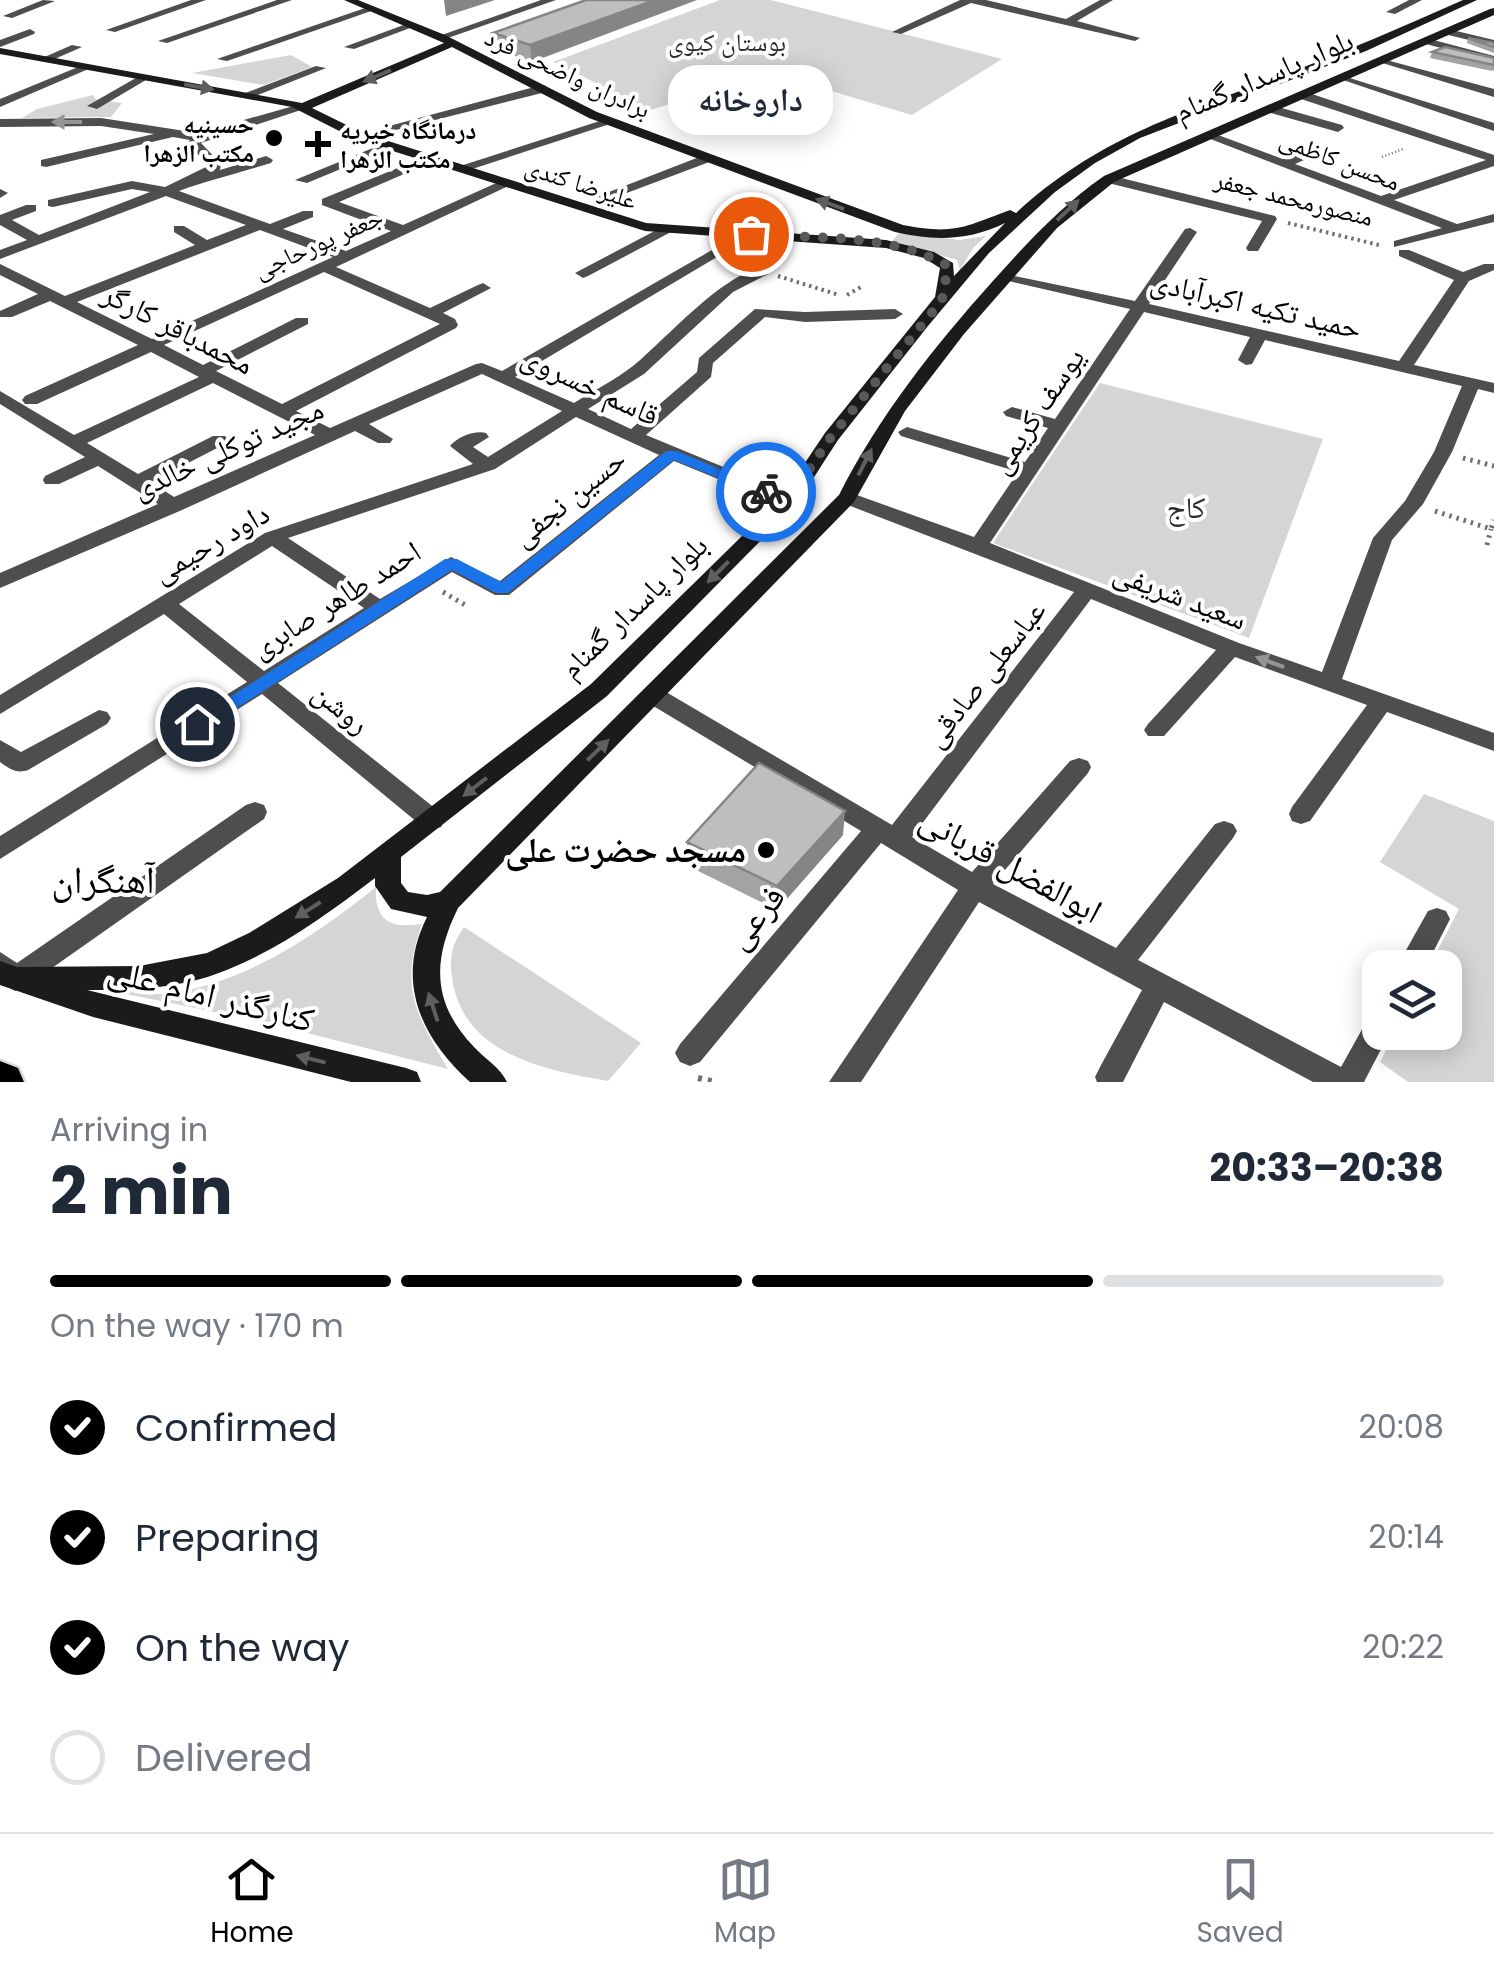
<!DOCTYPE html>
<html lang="en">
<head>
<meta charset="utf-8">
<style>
	:root { --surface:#fff; --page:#f6f6f7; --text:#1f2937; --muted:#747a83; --line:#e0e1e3; --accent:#000 }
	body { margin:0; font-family:Poppins,"Noto Naskh Arabic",sans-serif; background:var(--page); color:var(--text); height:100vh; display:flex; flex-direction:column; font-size:38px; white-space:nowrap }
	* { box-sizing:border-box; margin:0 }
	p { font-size:32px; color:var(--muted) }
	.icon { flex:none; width:55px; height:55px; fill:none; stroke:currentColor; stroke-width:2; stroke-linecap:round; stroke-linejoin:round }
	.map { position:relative; height:1082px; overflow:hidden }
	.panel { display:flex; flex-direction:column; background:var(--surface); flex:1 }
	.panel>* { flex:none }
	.buttons { position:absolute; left:1362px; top:950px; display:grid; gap:20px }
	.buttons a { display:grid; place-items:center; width:100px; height:100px; border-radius:20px; background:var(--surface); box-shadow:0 5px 25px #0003; font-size:50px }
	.pin { position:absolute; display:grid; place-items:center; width:85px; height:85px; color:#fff; margin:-42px; border:5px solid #fff; border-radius:50%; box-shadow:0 2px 10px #0007 }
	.courier { position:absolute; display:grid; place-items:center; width:100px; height:100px; margin:-50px; border:8px solid #1a73e8; border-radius:50%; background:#fff; color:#222; box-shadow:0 2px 12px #0007 }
	.bubble { position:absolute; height:70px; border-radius:30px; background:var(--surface); box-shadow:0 5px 25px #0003; font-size:32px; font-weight:700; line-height:70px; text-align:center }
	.overview em { font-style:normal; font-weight:700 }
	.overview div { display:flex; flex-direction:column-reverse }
	.overview { display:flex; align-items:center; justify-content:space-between; height:170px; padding:0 50px }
	h1 { font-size:65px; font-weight:700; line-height:75px }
	.bar { display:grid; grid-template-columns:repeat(4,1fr); gap:15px 10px; align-content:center; height:120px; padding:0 50px }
	.bar i { height:12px; border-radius:8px; background:var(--line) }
	.bar .active { background:var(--accent) }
	.bar p { grid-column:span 4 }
	ol { padding:0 50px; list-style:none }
	li { display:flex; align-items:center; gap:30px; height:110px }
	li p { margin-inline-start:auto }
	li .icon { padding:10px; border-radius:50%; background:var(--accent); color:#fff; stroke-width:4 }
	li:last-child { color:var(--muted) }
	li i { width:55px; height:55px; border:5px solid var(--line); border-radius:50% }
	.tab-bar { display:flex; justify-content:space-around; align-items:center; height:140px; border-top:2px solid var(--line); background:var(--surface); font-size:28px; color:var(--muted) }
	.tab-bar a { display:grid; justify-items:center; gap:5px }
	.tab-bar .active { color:var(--accent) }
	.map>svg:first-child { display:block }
	.green { fill:#d5d5d5 }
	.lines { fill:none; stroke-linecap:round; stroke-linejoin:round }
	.highway-casing { stroke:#dbdbdb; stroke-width:5 }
	.path-far3 { stroke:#707070; stroke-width:2.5; stroke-dasharray:1 2.5; stroke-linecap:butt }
	.path-far2 { stroke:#707070; stroke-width:4; stroke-dasharray:2.5 4; stroke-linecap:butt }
	.path-far1 { stroke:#707070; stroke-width:5; stroke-dasharray:2.5 5; stroke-linecap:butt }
	.path { stroke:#707070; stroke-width:6; stroke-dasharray:4 6; stroke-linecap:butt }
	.street { fill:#4e4e4e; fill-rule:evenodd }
	.secondary { fill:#1b1b1b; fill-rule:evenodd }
	.highway { fill:#000; fill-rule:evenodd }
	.wall { fill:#a3a3a3 }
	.shaded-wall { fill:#858585 }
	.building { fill:#bebebe; stroke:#858585; stroke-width:2.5 }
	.oneway { fill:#5f5f5f }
	.oneway2 { fill:#959595 }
	.route { fill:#1a73e8 }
	.done { stroke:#595959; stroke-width:10; stroke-dasharray:0 18 }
	.poi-dot { fill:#000; stroke:#fff; stroke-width:4 }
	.labels { text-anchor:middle; stroke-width:8; stroke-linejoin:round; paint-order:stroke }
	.far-park-label { font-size:25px; fill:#2c2c2c; stroke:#fff }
	.far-street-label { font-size:25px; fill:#000; stroke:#fff }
	.far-poi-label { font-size:25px; font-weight:bold; fill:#000; stroke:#fff; text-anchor:end }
	.street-label { font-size:30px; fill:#000; stroke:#fff }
	.park-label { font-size:30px; fill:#2c2c2c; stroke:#fff }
	.near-poi-label { font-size:35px; font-weight:bold; fill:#000; stroke:#fff; text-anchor:end }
	.near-street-label { font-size:35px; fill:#000; stroke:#fff }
	.near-neighbourhood-label { font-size:38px; fill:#000; stroke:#fff }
</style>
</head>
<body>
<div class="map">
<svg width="1494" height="1082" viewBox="0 0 1494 1082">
	<rect width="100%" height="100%" fill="#fff"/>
	<g class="green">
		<polygon points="720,0 771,0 1002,59 912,115 767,72 651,110 553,62"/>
		<polygon points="291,55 312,67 264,85 192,73"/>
		<polygon points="93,95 95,99 122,103 111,117 22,118 37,109"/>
		<polygon points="899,233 960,240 986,236 973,248 960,270 957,260 892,241"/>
		<polygon points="1100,383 1323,439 1249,638 993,543"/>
		<polygon points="1424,794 1494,821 1494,1082 1408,1082 1380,1062 1395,1033 1445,1032 1445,968 1429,967 1459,909 1380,862"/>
		<path d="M 376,887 C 374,921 391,929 422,924 C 399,987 416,1015 448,1069 L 264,1022 L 92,987 C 116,989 146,997 170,993 C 248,982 316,935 376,887 Z"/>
		<path d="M 464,927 L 641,1043 L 608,1081 C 545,1070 462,1055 452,977 C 449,957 452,944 464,927 Z"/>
	</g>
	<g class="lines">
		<g class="highway-casing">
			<polygon id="highway" points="0,1061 18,1068 24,1082 0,1082"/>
		</g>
		<polyline class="path-far3" points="1382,157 1403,149"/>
		<g class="path-far2">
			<polyline points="1288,223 1379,245"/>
			<polyline points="778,276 839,295"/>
			<polyline points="847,295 861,287"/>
		</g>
		<g class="path-far1">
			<polyline points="1463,458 1494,466"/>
			<polyline points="1435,511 1491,529 1494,520"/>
			<polyline points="1487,545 1491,529"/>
			<polyline points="443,592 465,605"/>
		</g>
		<polyline class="path" points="698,1078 715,1082"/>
		<g class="street">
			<polygon points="43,0 55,1 12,18 3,16"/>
			<polygon points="191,0 206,0 115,32 106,30"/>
			<polygon points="277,0 292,0 167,43 158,41"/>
			<polygon points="541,0 556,0 445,39 436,37"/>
			<polygon points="960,0 986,0 1066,19 1100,0 1113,0 1077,21 1140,38 1135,41 971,3 901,34 892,32"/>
			<polygon points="1409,0 1422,0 1395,14 1386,12"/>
			<polygon points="368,7 377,9 227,61 217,59"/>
			<polygon points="409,23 418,25 354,49 344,47"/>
			<polygon points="30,29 35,32 34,34 0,47 0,40"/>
			<polygon points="1448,29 1494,40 1494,46 1444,34 1443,32"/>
			<polygon points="1426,38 1494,56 1494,62 1422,43 1421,41"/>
			<polygon points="72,45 82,47 50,61 40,59"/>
			<polygon points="1379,58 1494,89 1494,97 1379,62"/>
			<polygon points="83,65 93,67 0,107 0,99"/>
			<polygon points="316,66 326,68 250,98 240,95"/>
			<polygon points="141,75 151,77 97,109 87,106"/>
			<polygon points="1340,75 1494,123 1494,131 1340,79"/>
			<polygon points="542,85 546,86 546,92 384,133 378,129"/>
			<polygon points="1298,92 1306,92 1494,155 1494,166 1394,200 1457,224 1494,214 1494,222 1394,247 1394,241 1442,228 1200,135 1210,132 1283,159 1312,146 1322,146 1322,152 1295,164 1381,196 1486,160 1298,98"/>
			<path d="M 297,105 L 307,108 L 201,143 L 221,164 L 220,170 L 266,156 L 273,160 L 271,163 C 239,173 209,180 179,191 L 270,224 L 303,211 L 313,211 L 313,217 L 283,229 L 346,251 L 391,231 L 322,205 L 322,199 L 427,156 L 439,159 L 339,202 L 403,225 L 503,180 L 515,183 L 336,267 L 430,308 L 478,285 L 483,283 L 491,288 L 443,313 L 455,319 L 458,325 L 456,328 L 296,411 L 330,428 L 476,364 L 482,363 L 502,371 L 712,250 L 717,251 L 717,257 L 515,377 L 574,403 C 593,391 615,380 633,366 C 663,342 731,264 768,268 L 768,274 L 733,292 L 644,374 L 588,409 L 631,429 L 697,372 L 699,358 L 755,309 L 805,312 L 895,309 L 903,314 L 895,319 L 805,322 L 765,317 L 713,363 L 711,377 L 646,435 L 796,497 L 799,501 L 796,505 L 782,505 L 674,461 L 509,595 L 495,595 L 452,572 L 278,683 L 441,813 L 445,820 L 441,827 L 432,830 L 423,827 L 262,694 L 0,859 L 0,836 L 247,682 L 164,614 L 0,714 L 0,695 L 265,533 L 473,464 L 450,446 C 457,437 475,430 486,433 L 489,437 L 473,447 L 488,457 L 562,411 L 482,374 L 369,424 L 393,439 L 390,443 L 378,443 L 355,431 L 182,510 L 0,588 L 0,573 L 158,504 L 98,466 L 59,484 L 45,484 L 43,480 L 45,476 L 85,457 L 0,404 L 0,391 L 74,435 L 199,377 L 151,352 L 37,404 L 25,404 L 22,400 L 25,396 L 138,345 L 50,301 L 12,317 L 0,317 L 0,311 L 38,294 L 0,275 L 0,264 L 65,296 L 195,245 L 174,232 L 174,226 L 184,226 L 207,240 L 246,225 L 166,196 L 0,259 L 0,250 L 27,240 L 0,225 L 0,215 L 26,205 L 36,205 L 36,211 L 12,220 L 39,235 L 150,192 L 132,189 L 53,207 L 48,206 L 48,200 L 132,181 L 165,187 L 208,166 L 188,143 L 190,140 L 173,137 L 46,167 L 41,166 L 41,160 L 154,134 L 101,126 L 0,127 L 0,119 L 101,118 L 198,133 ZM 260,230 L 333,257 L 152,339 L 77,302 ZM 324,272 L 440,324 L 282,404 L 216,371 L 308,324 L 308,318 L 296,318 L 203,365 L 164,345 ZM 213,383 L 315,435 L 174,497 L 151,482 L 225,444 L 228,440 L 225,436 L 213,436 L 138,474 L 87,443 ZM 576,417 L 659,455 L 500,581 L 451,557 L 380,599 L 288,538 L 495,469 ZM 272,546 L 364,608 L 264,671 L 179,604 Z"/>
			<polygon points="1271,105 1342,125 1344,128 1338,132 1267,112 1267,106"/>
			<polygon points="606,119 616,122 466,171 454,168"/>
			<polygon points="385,143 396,146 307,183 295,180"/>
			<polygon points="707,154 714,158 712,161 608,200 596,197"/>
			<polygon points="1109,175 1275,216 1277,219 1258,251 1248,251 1246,248 1262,221 1104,182 1104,176"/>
			<polygon points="0,189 8,193 0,198"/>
			<polygon points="735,206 747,209 718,235 708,235 708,229"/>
			<polygon points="666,225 671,226 671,232 588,276 583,278 575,273"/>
			<path d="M 1190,228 L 1197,232 L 1149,304 L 1399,361 L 1454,280 L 1399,256 L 1399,250 L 1409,250 L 1463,272 L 1484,264 L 1494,264 L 1494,270 L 1469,281 L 1414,365 L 1494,383 L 1494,393 L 1478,389 L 1452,452 L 1423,504 L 1392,540 L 1342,679 L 1494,733 L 1494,751 L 1387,712 L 1310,821 L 1301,824 L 1292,821 L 1289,814 L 1292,807 L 1367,705 L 1235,657 L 1164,736 L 1148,736 L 1144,730 L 1148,724 L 1216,650 L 1091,599 L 912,837 L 972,872 L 1070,761 L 1079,758 L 1088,761 L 1091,767 L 1088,773 L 993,884 L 1116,948 L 1215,824 L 1224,821 L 1233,824 L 1237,831 L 1233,838 L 1138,960 L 1341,1067 L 1370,1015 L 1380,1011 L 1380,1032 L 1390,1032 L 1364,1082 L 1313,1082 L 1164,1002 L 1123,1082 L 1097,1082 L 1095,1077 L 1100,1067 L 1142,990 L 979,902 L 861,1082 L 829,1082 L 958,890 L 881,843 L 700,1062 L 690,1066 L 680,1062 L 675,1053 L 680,1044 L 861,831 L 645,701 L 642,695 L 645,689 L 661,689 L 892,825 L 1074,592 L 840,502 L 837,498 L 847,492 L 854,494 L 974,537 L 1018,472 L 901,436 L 898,432 L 907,427 L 1025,462 L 1048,428 L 1006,416 L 1003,412 L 1012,407 L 1055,419 L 1130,309 L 1000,279 L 1000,273 L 1135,301 L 1185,229 ZM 1144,312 L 1250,337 L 1238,360 L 1246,365 L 1252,364 L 1265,340 L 1462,386 L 1434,452 L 1405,501 L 1373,538 L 1322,672 L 1239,643 L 990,543 Z"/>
			<path d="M 99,710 L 107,712 L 111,718 L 107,724 L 28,770 C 16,774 10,769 0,762 L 0,740 L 21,752 Z"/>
			<polygon points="255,802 264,805 267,812 264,819 25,987 15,991 0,982 0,952 17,963 246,805"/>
			<polygon points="1437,908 1446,911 1450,919 1425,968 1396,968 1428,911"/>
		</g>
		<path class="secondary" d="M 344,0 L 358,0 L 445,35 L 597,112 L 903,225 C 955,235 964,227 1010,210 L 1016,213 C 1100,136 1183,113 1286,74 C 1346,51 1405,26 1463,0 L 1477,0 L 1366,51 L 1140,138 L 1095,163 L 1055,192 L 989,253 L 928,326 L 838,440 L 796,505 L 607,696 L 401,857 L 401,883 L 408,892 L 427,895 L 440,892 L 839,495 C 879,416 933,348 992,282 C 1027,243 1061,206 1104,176 L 1490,9 L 1494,8 L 1494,15 L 1114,182 L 1057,228 L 964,334 L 905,411 L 854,502 L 458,908 C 432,961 432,1003 474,1047 C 485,1059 500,1067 507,1082 L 470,1082 C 420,1037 395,980 427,917 L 391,909 L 375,886 L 375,878 C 328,914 273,954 216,974 C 175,989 130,990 87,990 L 406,1068 L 417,1072 L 421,1082 L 351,1082 L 93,1017 L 0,985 L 0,961 L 17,967 L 139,966 L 207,953 L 249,933 L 338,878 L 591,684 L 782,497 L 825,433 L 935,297 L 940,268 L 924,258 L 886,248 L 645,231 L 355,139 L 292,107 L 0,54 L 0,48 L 302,103 L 444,43 ZM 452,47 L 589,118 L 895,232 C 933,241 969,241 1005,223 L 954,276 L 953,263 L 934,252 L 886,240 L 646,223 L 363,133 L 312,108 Z"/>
		<use href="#highway" class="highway"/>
	</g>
	<g class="wall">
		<polygon points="586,0 532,62 495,49 493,33"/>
		<polygon points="1468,38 1494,43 1494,53 1467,43"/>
		<polygon points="1432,52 1494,58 1494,70 1492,71 1430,58"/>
		<polygon points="843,835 777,910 688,866 687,842"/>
	</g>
	<g class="shaded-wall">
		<polygon points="444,0 495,0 446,16"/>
		<polygon points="655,0 697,0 532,62 530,45"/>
		<polygon points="845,811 843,835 777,910 777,886"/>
	</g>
	<g class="building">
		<polygon points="586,0 655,0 530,45 493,33"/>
		<polygon points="1468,38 1494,43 1494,47"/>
		<polygon points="1445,47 1494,58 1494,65 1432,52"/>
		<polygon points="759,763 845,811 777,886 687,842"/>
	</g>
	<defs><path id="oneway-solid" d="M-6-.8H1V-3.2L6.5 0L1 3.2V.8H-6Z" transform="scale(2.5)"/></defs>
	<g class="oneway">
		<use href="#oneway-solid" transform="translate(377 76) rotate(157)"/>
		<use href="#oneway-solid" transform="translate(199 87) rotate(10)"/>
		<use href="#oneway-solid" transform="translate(830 204) rotate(-160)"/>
		<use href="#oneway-solid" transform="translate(1068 210) rotate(-43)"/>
		<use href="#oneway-solid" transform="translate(865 462) rotate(-63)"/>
		<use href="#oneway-solid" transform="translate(718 572) rotate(135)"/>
		<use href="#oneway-solid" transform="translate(598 750) rotate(-44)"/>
		<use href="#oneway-solid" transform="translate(475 787) rotate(142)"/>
		<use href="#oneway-solid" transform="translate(308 910) rotate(148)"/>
		<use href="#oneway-solid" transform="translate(433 1007) rotate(-108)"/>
		<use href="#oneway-solid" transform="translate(311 1059) rotate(-166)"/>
	</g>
	<g class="oneway2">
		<use href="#oneway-solid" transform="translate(67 122) rotate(180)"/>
		<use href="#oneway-solid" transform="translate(1270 662) rotate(-160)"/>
	</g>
	<polygon class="route" points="666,451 677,451 774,492 761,495 674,460 508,593 496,593 452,570 204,729 191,729 188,724 445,559 457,559 501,582"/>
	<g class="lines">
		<path class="done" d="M 751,234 C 815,239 891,233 948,266 L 942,300 L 831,437 L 788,501 L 766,492"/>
	</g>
	<g class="poi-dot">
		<circle cx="274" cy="138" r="10"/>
		<path d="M313 129h10v10h10v10h-10v10h-10v-10h-10v-10h10z"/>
		<circle cx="766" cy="850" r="10"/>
	</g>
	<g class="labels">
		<g class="far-park-label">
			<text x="727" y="51">بوستان کیوی</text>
		</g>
		<g class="far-street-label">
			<text transform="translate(568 73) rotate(25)" y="9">برادران واضحی فرد</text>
			<text transform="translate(1340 160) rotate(21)" y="9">محسن کاظمی</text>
			<text transform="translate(581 183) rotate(18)" y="9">علیرضا کندی</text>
			<text transform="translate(1294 198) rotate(14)" y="9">منصورمحمد جعفر</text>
			<text transform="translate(318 243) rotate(-24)" y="9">جعفر پورحاجی</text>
		</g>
		<g class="far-poi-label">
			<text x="254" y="133">حسینیه<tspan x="254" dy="29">مکتب الزهرا</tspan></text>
			<text x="340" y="139" text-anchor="start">درمانگاه خیریه<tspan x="340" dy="29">مکتب الزهرا</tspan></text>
		</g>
		<g class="street-label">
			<text transform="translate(1264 76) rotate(-23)" y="10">بلوار پاسدار گمنام</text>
			<text transform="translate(1256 305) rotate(13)" y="10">حمید تکیه اکبرآبادی</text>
			<text transform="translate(178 329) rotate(27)" y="10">محمدباقر کارگر</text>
			<text transform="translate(590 386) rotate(25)" y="10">قاسم خسروی</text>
			<text transform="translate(1037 411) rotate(-56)" y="10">یوسف کریمی</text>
			<text transform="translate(228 449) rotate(-24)" y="10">مجید توکلی خالدی</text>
			<text transform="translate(569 498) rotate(-39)" y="10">حسین نجفی</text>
			<text transform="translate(211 543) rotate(-30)" y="10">داود رحیمی</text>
			<text transform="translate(1180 596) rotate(21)" y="10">سعید شریفی</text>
			<text transform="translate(336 600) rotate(-32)" y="10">احمد طاهر صابری</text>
			<text transform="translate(634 607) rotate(-44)" y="10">بلوار پاسدار گمنام</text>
			<text transform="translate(985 674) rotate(-52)" y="10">عباسعلی صادقی</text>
			<text transform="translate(341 708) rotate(39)" y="10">روشن</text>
		</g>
		<g class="park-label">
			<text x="1186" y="518">کاج</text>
		</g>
		<g class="near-poi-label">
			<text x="746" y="862">مسجد حضرت علی</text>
		</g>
		<g class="near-street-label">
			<text transform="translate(1011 865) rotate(29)" y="12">ابوالفضل قربانی</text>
			<text transform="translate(755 917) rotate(-50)" y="12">فرعی</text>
			<text transform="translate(211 995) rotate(14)" y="12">کنارگذر امام علی</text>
		</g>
		<g class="near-neighbourhood-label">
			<text x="103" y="893">آهنگران</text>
		</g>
	</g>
</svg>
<div class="buttons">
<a><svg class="icon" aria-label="layers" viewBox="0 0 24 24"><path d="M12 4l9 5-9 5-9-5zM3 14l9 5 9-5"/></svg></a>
</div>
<div class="pin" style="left:751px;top:234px;background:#ea580c"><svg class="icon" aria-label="bag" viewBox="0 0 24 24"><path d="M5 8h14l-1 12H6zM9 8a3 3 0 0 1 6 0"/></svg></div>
<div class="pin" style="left:197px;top:724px;background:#1f2937"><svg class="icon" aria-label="home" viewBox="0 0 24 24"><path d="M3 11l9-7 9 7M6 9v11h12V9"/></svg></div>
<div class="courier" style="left:766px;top:492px"><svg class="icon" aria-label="bike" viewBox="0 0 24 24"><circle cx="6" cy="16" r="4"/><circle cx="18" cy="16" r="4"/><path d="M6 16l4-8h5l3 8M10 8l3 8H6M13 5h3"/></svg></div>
<div class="bubble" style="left:668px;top:65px;width:165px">داروخانه</div>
</div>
<section class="panel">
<div class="overview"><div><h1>2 min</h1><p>Arriving in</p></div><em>20:33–20:38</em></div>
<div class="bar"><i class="active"></i><i class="active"></i><i class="active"></i><i></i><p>On the way · 170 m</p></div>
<ol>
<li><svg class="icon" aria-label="check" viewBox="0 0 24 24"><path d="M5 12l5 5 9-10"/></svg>Confirmed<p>20:08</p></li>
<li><svg class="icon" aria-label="check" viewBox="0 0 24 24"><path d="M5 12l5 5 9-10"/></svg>Preparing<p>20:14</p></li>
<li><svg class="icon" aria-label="check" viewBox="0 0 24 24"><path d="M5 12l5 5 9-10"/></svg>On the way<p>20:22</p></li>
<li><i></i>Delivered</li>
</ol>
</section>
<nav class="tab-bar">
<a class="active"><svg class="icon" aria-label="home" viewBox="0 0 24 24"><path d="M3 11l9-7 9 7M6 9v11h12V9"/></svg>Home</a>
<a><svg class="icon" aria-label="map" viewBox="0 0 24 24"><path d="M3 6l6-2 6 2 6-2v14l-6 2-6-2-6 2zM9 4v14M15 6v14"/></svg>Map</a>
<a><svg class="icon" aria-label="saved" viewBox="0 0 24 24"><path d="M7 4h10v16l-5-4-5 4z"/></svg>Saved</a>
</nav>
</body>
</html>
